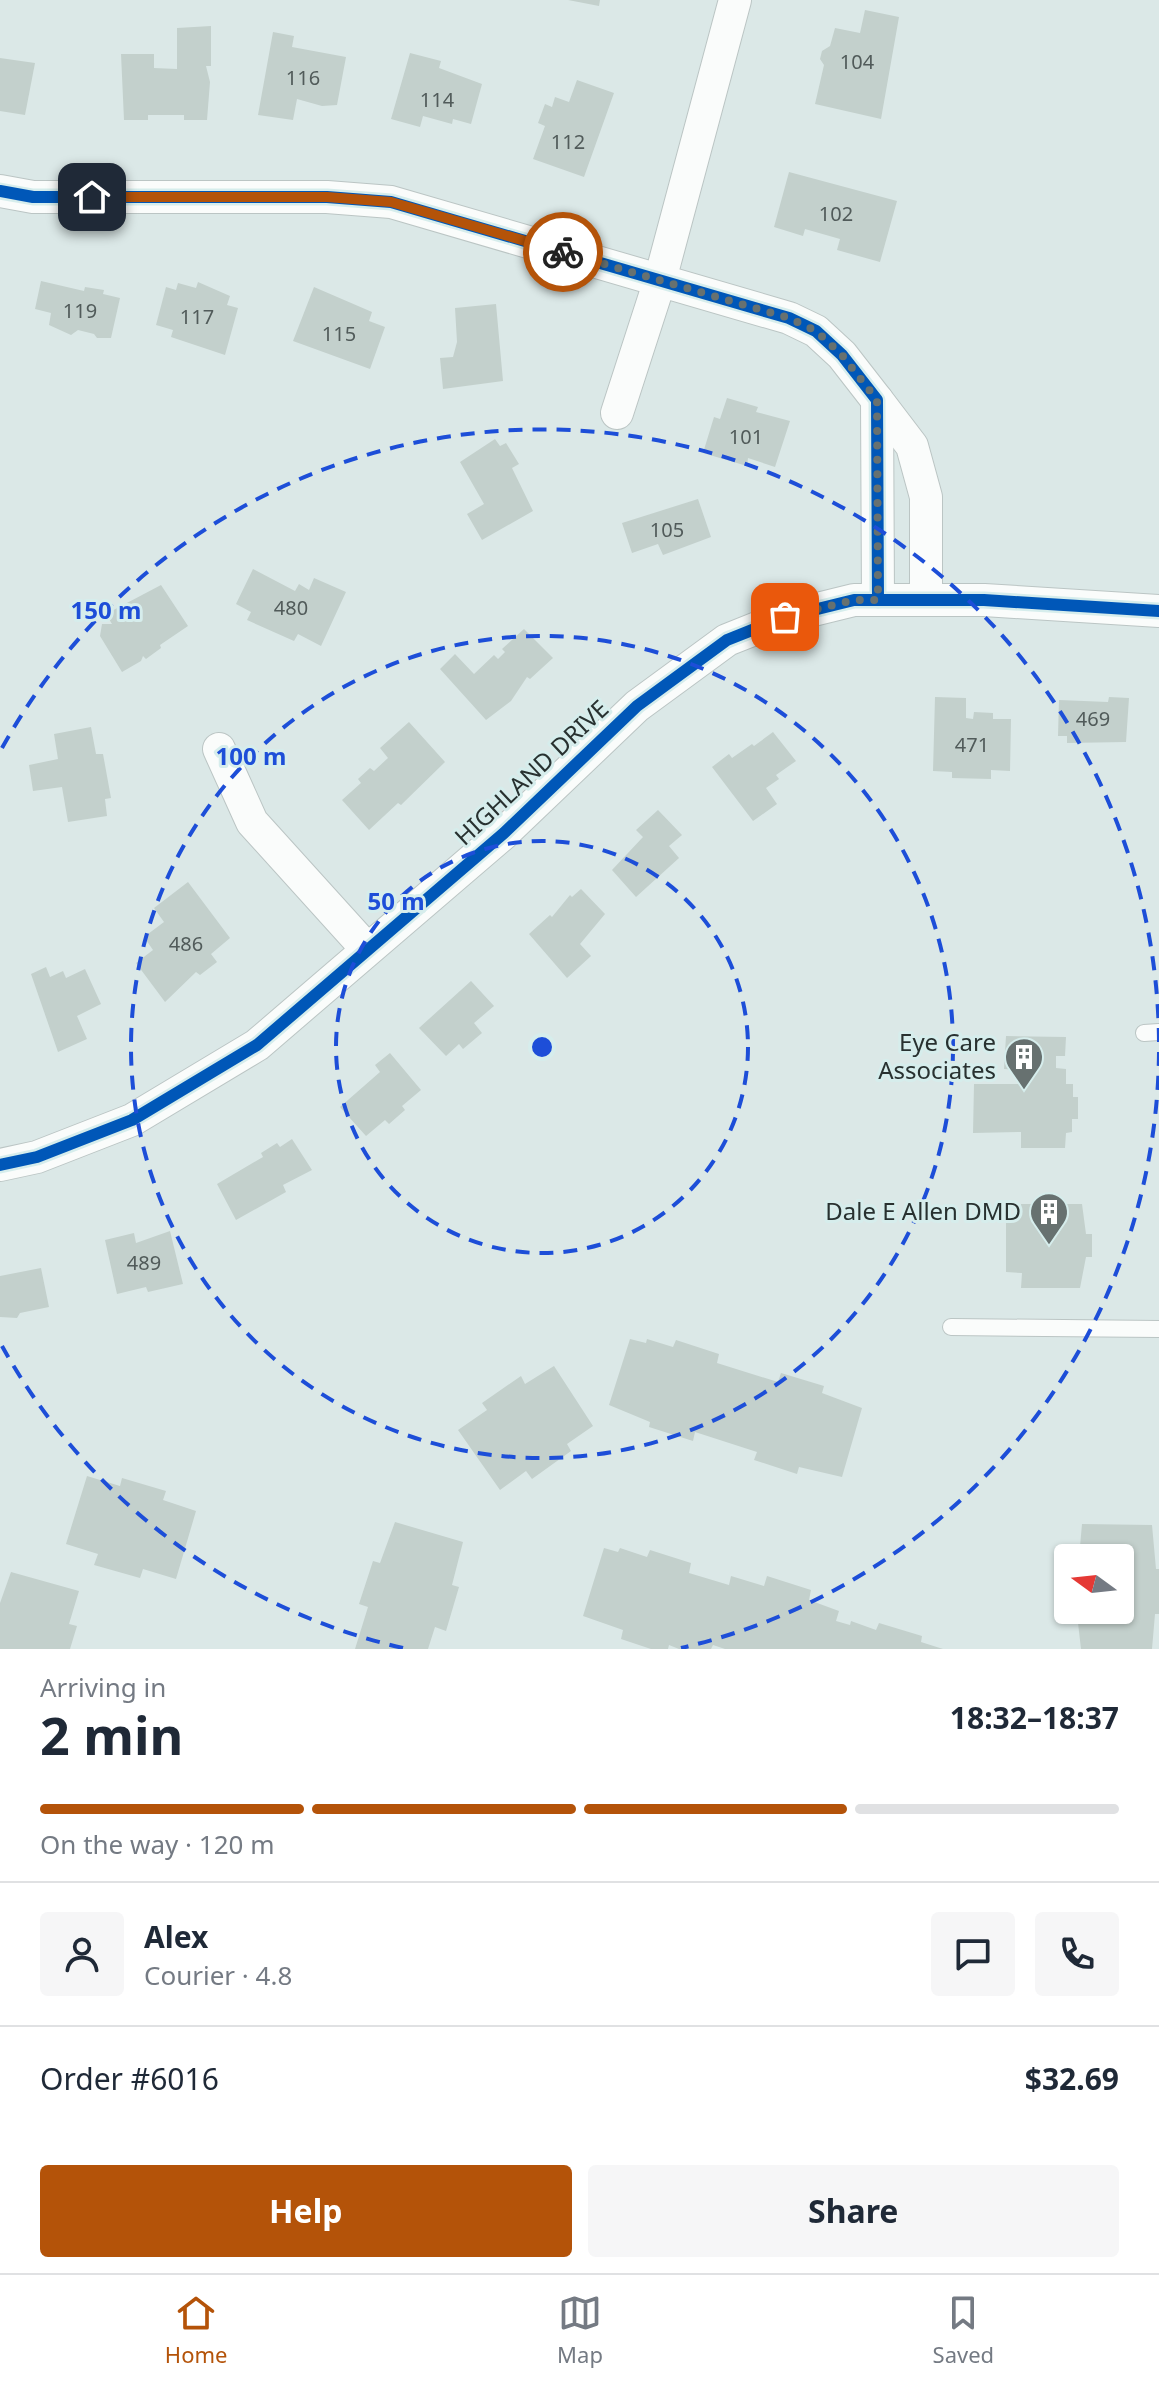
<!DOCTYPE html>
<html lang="en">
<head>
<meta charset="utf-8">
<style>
	:root { --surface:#fff; --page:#f6f6f7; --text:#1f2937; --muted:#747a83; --line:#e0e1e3; --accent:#b45309 }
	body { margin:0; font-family:"Noto Sans",sans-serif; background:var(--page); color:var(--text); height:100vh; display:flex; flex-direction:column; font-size:30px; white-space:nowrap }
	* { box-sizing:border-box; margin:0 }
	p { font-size:26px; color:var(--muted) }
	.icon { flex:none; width:44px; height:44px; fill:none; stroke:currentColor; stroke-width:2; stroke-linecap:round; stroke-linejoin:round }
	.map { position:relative; height:1649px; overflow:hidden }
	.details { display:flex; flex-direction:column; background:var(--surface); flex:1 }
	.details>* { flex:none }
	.needle { width:52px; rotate:285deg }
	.fabs { position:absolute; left:1054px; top:1544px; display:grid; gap:16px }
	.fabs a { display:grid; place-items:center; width:80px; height:80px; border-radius:8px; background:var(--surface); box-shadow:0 2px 6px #0004; font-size:40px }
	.pin { position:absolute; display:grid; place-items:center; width:68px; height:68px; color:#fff; margin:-34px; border-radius:16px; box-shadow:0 4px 12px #0006 }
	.courier { position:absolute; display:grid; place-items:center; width:80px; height:80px; margin:-40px; border:6px solid #b45309; border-radius:50%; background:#fff; color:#222; box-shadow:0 2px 10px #0007 }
	.summary em { font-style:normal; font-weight:700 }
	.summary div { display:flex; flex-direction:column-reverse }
	.summary { display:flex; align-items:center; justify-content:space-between; height:136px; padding:0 40px }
	h1 { font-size:52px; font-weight:700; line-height:60px }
	.bar { display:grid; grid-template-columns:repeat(4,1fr); gap:12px 8px; align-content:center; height:96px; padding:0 40px }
	.bar i { height:10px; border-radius:6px; background:var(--line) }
	.bar .selected { background:var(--accent) }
	.bar p { grid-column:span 4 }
	.line { display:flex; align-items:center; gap:20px; padding:0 40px; border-top:2px solid var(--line) }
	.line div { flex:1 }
	.round { display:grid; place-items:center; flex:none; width:84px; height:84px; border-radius:8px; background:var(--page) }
	.button { display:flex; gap:16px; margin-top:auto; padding:16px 40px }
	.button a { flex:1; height:92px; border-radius:8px; background:var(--accent); color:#fff; font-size:32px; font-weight:700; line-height:92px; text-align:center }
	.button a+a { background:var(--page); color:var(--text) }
	.tabs { display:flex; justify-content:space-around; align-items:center; height:112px; border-top:2px solid var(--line); background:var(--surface); font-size:22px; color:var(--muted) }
	.tabs a { display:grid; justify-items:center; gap:4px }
	.tabs .selected { color:var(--accent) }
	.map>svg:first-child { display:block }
	.building { fill:#c3d0cc }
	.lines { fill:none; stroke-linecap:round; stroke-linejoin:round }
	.lane-casing { stroke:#bbc5c4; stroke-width:18 }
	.street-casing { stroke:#bbc5c4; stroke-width:34 }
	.lane { stroke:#fafcfb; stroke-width:16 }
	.street { stroke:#fafcfb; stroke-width:32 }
	.cycleway-casing { stroke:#d6edec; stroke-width:17 }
	.cycleway { stroke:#0057b8; stroke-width:12 }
	.done { stroke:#677170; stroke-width:8; stroke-dasharray:0 14.4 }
	.route { stroke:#b45309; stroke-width:10 }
	.ring { fill:none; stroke:#1d4ed8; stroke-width:4; stroke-dasharray:14 10 }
	.labels { text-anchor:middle; stroke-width:6; stroke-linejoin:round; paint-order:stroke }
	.number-label { font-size:20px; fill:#515b5a }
	.street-label { font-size:24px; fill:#283130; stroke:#d6edec }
	.poi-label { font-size:24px; fill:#283130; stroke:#d6edec; text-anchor:end }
	.centre { fill:#1d4ed8; stroke:#d6edec; stroke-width:4 }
	.ring-label { font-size:24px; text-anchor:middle; font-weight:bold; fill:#1d4ed8; stroke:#d6edec; stroke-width:6; stroke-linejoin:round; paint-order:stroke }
</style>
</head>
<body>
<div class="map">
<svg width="1159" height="1649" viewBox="0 0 1159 1649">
	<rect width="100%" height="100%" fill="#dbe8e7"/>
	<g class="building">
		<polygon points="568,0 600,0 599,6"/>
		<polygon points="865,10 899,17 881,119 815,104 824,65 820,59 822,51 830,46 835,28 860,33"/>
		<polygon points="211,26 211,66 206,66 210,82 207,120 184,120 184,115 148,115 148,120 124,120 121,54 154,54 154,68 177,69 177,28"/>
		<polygon points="273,32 294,36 292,47 346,57 337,105 322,106 297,99 293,120 258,115"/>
		<polygon points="410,53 441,61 439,68 482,84 471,124 453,119 452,124 423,116 420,127 391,119"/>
		<polygon points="0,58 35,63 25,115 0,111"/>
		<polygon points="577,80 614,93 584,177 533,159 545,126 538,123 545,104 552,107 555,97 569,102"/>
		<polygon points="789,172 897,201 880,262 837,250 840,239 805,229 803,236 774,227"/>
		<polygon points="41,281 84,291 85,287 104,290 103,294 120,298 111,338 97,338 94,334 78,330 71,335 49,325 51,313 35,309"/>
		<polygon points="198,282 230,296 227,305 238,308 225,355 171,337 173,330 156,325 166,287 176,290 178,283 196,288"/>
		<polygon points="314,287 372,312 369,321 385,327 370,369 293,341"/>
		<polygon points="496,304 503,381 443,389 440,358 453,357 457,342 455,308"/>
		<polygon points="727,398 758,407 756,412 790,421 775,467 748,458 747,466 703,453 714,417 720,419"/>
		<polygon points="495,439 500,446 506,443 519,464 512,468 533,511 482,540 467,514 484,504 460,462"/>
		<polygon points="698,499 711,537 663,555 658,544 632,553 622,523"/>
		<polygon points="253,569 295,591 299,584 309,590 314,578 346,592 321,646 298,634 294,641 247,620 251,612 236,604"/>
		<polygon points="161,585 188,626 160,645 161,648 146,659 143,656 141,661 122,672 100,636 102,624 112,624 106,614"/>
		<polygon points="524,629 553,658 530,679 527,677 511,701 486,720 440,669 455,654 474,674 494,655 498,659 505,652 502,649"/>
		<polygon points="935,697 966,698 966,718 973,719 974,712 993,713 993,719 1011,719 1010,771 991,770 991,779 952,778 952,772 933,771"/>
		<polygon points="1109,697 1129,698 1126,742 1067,743 1067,736 1058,736 1059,700 1108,702"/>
		<polygon points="409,722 445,762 401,805 398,803 369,830 342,800 361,783 358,779 370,768 374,771 388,758 380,748"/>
		<polygon points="91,727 96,754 103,754 111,798 105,799 107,816 68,822 62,787 33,791 29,765 58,759 54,734"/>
		<polygon points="773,732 796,761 776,775 779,779 766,788 777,804 753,821 712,767 729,754 732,758 752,744 754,746"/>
		<polygon points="658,810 682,835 669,846 679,858 636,897 612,870 643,837 636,830"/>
		<polygon points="188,882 230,938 211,954 217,962 200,975 196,972 165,1002 136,963 153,950 144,937 164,922 154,908"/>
		<polygon points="581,889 605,914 580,944 591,956 567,978 529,934 550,915 552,917 570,895 572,897"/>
		<polygon points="46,967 50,977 63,971 66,978 85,969 101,1004 77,1016 87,1039 58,1052 31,974"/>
		<polygon points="471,981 494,1006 474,1023 482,1033 463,1049 459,1044 446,1056 419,1028"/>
		<polygon points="1006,1036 1066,1037 1065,1056 1056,1056 1056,1068 1066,1069 1066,1084 1073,1084 1073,1097 1078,1097 1078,1119 1072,1119 1072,1132 1066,1133 1065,1148 1021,1148 1021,1132 973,1133 974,1084 1022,1084 1022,1070 1004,1069"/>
		<polygon points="390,1053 421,1090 402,1106 405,1110 389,1124 385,1120 366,1136 340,1107 380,1072 375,1065"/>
		<polygon points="292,1139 312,1170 283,1185 286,1192 236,1220 217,1184 263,1157 261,1153 277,1143 280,1147"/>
		<polygon points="1021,1204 1082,1204 1086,1234 1092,1234 1092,1257 1086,1257 1080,1288 1021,1288 1022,1273 1006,1272 1006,1218 1021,1218"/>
		<polygon points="170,1231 183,1284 148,1292 146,1287 117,1294 105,1240 134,1233 136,1243"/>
		<polygon points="41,1268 49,1307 20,1313 17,1318 0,1317 0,1276"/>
		<polygon points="630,1339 646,1343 647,1339 673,1347 676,1340 719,1354 717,1363 778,1382 781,1373 824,1386 822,1393 862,1408 842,1477 799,1467 797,1474 754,1460 757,1452 695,1432 693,1441 649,1427 650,1422 609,1405"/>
		<polygon points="554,1366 593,1426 567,1444 571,1451 532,1479 526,1471 500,1490 458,1430 487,1410 482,1403 521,1376 525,1384"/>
		<polygon points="87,1476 120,1486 122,1478 166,1491 163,1500 196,1511 176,1579 143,1569 140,1578 94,1565 98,1554 66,1544"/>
		<polygon points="395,1522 463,1542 452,1585 459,1587 446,1631 435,1627 428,1649 355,1649 368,1607 359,1604 373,1561 380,1563"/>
		<polygon points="1082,1524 1152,1525 1156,1569 1159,1569 1159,1614 1155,1614 1152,1649 1081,1649 1077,1614 1071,1614 1071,1610 1120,1610 1120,1558 1079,1558"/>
		<polygon points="604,1548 618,1552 620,1548 647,1557 650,1550 691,1563 689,1573 729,1585 731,1576 764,1586 767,1576 811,1590 809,1600 839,1611 836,1621 850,1625 851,1621 876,1630 879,1623 922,1636 921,1642 943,1649 725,1649 713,1645 711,1649 679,1649 669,1645 668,1649 651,1649 621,1639 623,1630 583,1616"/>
		<polygon points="11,1572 79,1591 69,1624 77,1626 70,1649 0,1649 0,1603"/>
	</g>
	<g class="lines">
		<g class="lane-casing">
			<g id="lane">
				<polyline points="1144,1033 1159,1032"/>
				<polyline points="951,1327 1159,1329"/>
			</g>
		</g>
		<g class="street-casing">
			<g id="street">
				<polyline points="0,191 33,197 327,197 391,202 789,318 816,331 842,355 877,400 878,600"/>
				<polyline points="877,400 912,446 926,497 926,600"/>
				<polyline points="617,413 660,280 735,0"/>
				<polyline points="219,749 252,822 366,948"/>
				<polyline points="0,1165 37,1157 132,1120 257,1045 504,833 637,706 727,640 785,617 854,600 984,600 1159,611"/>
			</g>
		</g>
		<use href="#lane" class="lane"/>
		<use href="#street" class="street"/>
		<g class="cycleway-casing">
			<g id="cycleway">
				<polyline points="0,191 33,197 327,197 391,202 789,318 816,331 842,355 877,400 878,600"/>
				<polyline points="0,1165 37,1157 132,1120 257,1045 504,833 637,706 727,640 785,617 854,600 984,600 1159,611"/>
			</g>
		</g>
		<use href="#cycleway" class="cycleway"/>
	</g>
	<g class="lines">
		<polyline class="done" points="563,252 789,318 816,331 842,355 877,400 878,600 854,600 785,617"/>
		<polyline class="route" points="92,197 327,197 391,202 563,252"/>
	</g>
	<g class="ring">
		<circle cx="542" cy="1047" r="206"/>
		<circle cx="542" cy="1047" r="411"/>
		<path d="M1159 1052A617 617 0 0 1 681 1648M403 1648A617 617 0 0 1 2 1346M2 748A617 617 0 0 1 1159 1042"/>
	</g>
	<defs>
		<g id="building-pin" transform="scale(2)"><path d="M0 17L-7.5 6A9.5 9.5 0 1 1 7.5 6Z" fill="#677170" stroke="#d6edec"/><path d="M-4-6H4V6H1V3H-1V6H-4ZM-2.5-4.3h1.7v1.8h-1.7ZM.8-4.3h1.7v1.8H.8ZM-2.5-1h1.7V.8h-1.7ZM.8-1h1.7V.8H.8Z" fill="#fff"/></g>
	</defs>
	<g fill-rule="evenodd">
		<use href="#building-pin" x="1024" y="1057"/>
		<use href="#building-pin" x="1049" y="1212"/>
	</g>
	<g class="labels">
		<g class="number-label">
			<text x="857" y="69">104</text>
			<text x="303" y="85">116</text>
			<text x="437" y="107">114</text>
			<text x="568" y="149">112</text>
			<text x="836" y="221">102</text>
			<text x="80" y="318">119</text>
			<text x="197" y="324">117</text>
			<text x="339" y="341">115</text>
			<text x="746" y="444">101</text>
			<text x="667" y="537">105</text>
			<text x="291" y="615">480</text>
			<text x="1093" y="726">469</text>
			<text x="972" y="752">471</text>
			<text x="186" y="951">486</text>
			<text x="144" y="1270">489</text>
		</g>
		<g class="street-label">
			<text transform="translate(532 773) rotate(-43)" y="8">HIGHLAND DRIVE</text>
		</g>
		<g class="poi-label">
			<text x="996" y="1051">Eye Care<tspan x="996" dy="28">Associates</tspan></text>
			<text x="1021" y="1220">Dale E Allen DMD</text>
		</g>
	</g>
	<circle cx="542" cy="1047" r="12" class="centre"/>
	<g class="ring-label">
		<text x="106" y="619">150 m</text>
		<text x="251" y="765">100 m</text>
		<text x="396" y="910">50 m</text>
	</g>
</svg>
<div class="fabs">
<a><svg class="needle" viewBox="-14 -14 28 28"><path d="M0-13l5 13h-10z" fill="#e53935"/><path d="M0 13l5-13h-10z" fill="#747a83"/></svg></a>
</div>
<div class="pin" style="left:785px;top:617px;background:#ea580c"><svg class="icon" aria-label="bag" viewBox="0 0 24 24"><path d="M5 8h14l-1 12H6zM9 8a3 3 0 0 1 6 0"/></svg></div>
<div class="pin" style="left:92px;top:197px;background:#1f2937"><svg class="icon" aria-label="home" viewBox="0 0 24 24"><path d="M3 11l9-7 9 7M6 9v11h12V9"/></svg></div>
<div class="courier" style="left:563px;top:252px"><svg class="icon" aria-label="bike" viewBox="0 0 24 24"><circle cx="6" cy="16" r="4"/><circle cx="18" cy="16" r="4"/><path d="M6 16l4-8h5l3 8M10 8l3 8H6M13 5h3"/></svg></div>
</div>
<section class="details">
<div class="summary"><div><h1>2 min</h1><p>Arriving in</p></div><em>18:32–18:37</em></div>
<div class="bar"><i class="selected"></i><i class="selected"></i><i class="selected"></i><i></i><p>On the way · 120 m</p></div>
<div class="line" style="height:144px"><a class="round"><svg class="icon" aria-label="person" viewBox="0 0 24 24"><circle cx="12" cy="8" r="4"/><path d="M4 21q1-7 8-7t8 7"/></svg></a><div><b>Alex</b><p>Courier · 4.8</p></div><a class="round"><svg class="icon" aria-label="chat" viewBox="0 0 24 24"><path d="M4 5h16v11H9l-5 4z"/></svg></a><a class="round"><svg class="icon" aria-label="phone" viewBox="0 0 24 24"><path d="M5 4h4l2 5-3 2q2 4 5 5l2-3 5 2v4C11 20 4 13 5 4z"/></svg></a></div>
<div class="line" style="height:104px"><div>Order #6016</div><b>$32.69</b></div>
<div class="button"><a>Help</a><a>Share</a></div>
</section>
<nav class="tabs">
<a class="selected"><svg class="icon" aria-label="home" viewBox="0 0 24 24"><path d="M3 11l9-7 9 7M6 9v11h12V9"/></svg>Home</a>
<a><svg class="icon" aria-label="map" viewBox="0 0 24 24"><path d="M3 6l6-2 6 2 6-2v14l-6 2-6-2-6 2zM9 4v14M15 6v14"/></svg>Map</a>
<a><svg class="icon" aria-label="saved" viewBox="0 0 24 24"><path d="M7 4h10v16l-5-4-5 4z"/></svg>Saved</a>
</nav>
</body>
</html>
